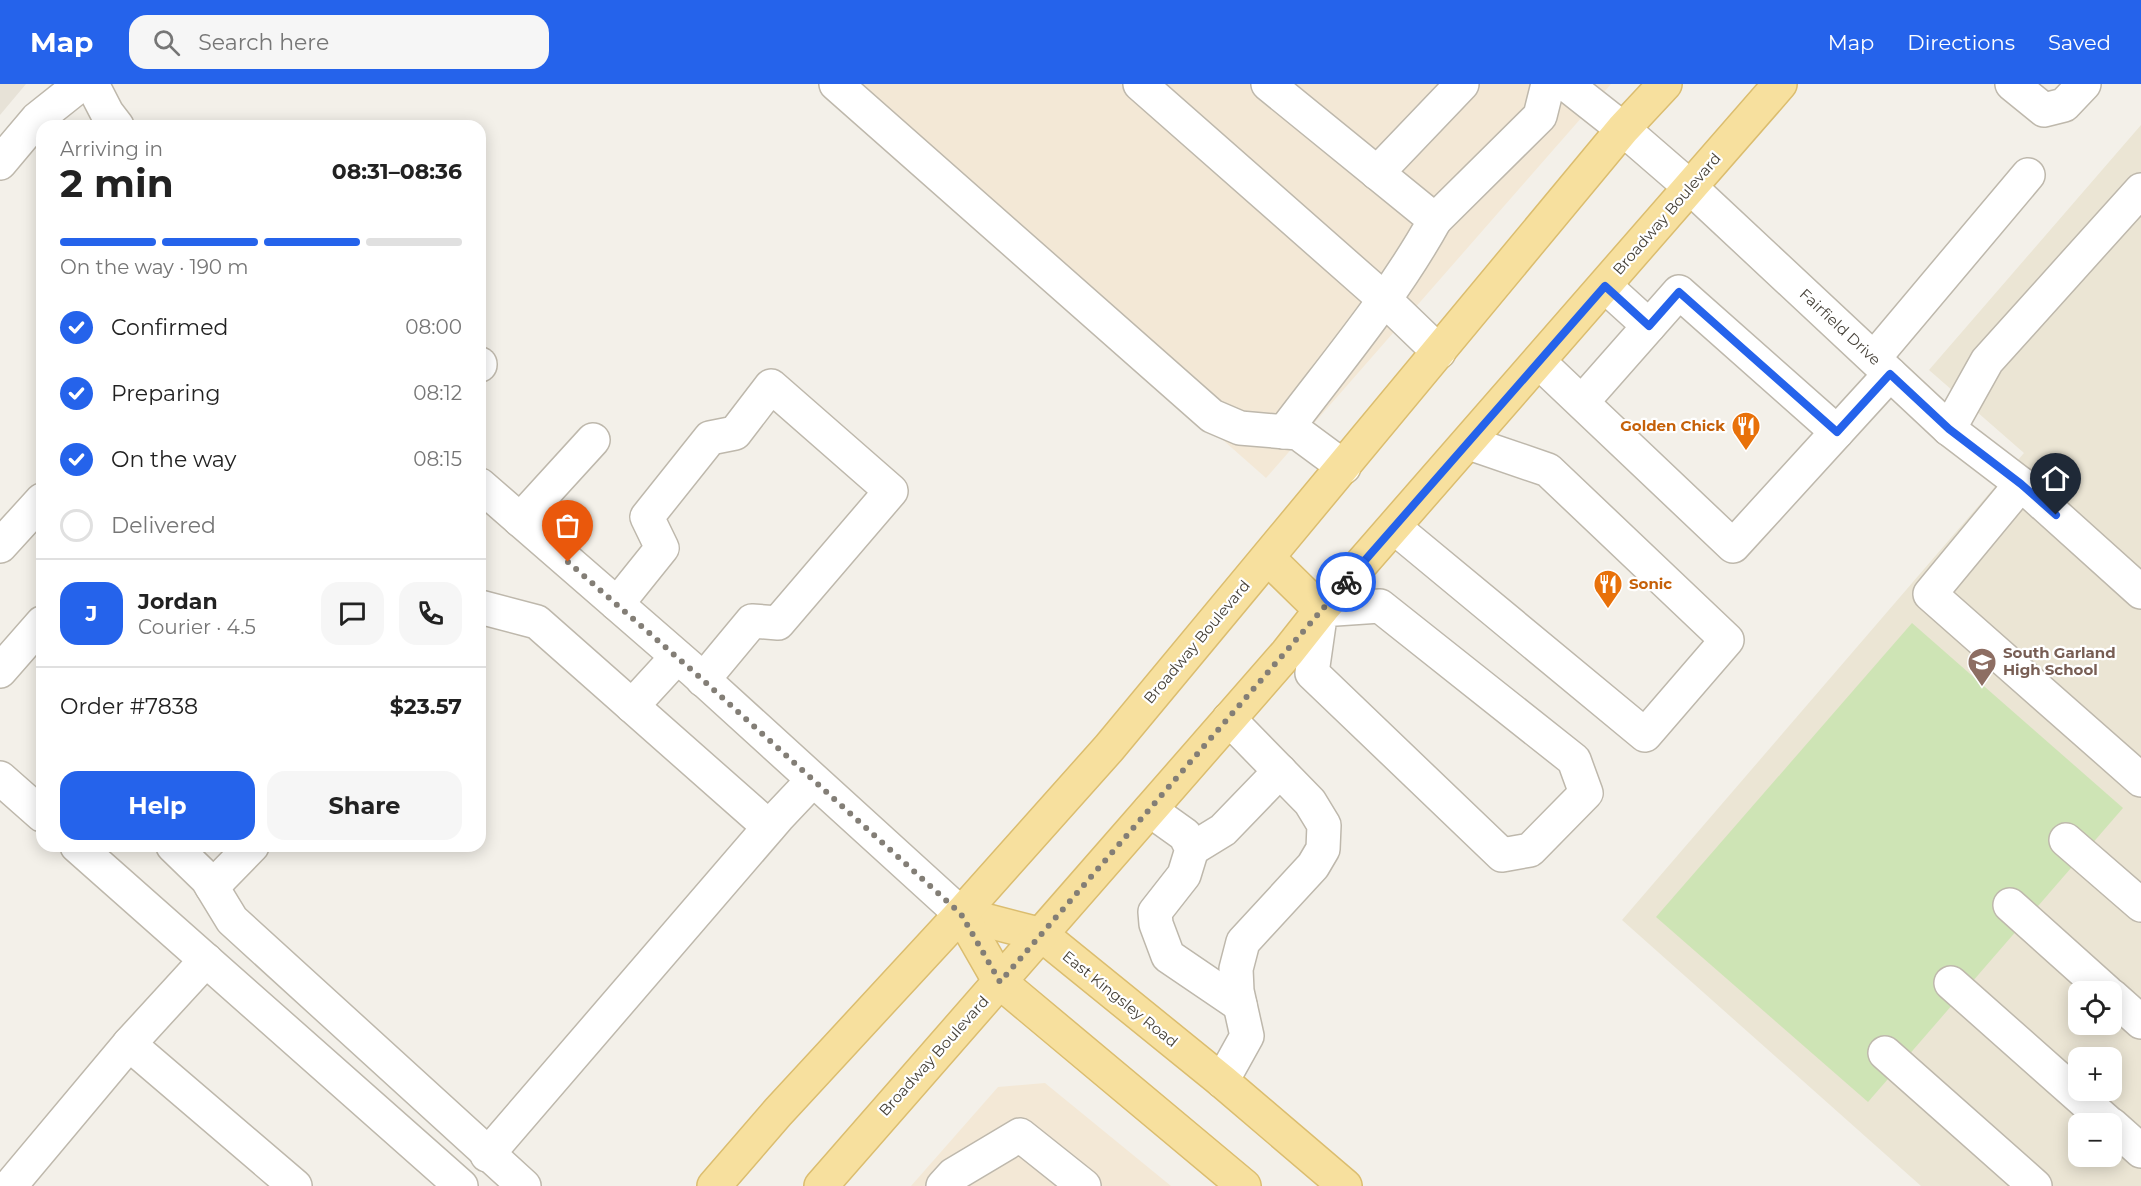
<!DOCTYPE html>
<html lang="en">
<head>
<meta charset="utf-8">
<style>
	:root { --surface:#fff; --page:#f6f6f6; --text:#222; --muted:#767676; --line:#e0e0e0; --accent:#2563eb }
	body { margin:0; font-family:Montserrat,sans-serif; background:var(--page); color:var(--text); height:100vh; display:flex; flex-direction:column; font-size:22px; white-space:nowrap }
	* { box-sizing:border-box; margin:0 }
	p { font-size:20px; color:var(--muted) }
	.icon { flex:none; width:33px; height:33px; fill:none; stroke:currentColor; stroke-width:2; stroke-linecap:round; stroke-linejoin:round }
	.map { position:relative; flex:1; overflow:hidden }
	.side { position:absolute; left:36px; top:36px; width:450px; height:732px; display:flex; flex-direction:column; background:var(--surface); border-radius:18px; box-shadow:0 3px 15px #0003 }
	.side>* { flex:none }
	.buttons { position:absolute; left:2068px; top:897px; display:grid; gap:12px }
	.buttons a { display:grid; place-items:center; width:54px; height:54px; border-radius:12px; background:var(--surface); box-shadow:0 3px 15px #0003; font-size:30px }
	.pin { position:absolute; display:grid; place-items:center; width:51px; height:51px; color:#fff; margin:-62px -26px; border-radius:50% 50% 50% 0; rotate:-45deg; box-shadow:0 0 6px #0007 }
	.pin .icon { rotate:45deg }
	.courier { position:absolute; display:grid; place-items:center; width:60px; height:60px; margin:-30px; border:4px solid #2563eb; border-radius:50%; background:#fff; color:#222; box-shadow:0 2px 8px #0007 }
	.headline em { font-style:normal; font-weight:700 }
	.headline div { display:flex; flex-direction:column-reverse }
	.headline { display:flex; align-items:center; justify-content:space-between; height:102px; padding:0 24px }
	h1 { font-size:39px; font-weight:700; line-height:45px }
	.bar { display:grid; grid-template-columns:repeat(4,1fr); gap:9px 6px; align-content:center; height:72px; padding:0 24px }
	.bar i { height:8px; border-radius:4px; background:var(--line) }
	.bar .selected { background:var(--accent) }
	.bar p { grid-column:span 4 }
	.line { display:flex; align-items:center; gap:15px; padding:0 24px; border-top:2px solid var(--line) }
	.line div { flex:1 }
	.round { display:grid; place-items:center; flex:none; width:63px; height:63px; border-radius:18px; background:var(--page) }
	ol { padding:0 24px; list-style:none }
	li { display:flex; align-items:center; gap:18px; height:66px }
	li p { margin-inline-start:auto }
	li .icon { padding:6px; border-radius:50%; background:var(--accent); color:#fff; stroke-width:4 }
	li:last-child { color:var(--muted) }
	li i { width:33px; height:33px; border:3px solid var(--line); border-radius:50% }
	.action { display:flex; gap:12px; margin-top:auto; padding:12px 24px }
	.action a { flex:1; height:69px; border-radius:18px; background:var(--accent); color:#fff; font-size:24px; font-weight:700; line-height:69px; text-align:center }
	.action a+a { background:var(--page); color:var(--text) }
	header { display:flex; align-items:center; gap:36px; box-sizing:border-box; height:84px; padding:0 30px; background:var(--accent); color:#fff }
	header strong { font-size:28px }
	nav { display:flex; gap:33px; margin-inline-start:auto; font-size:21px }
	.search { width:420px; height:54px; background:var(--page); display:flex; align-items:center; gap:15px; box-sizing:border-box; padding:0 21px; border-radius:18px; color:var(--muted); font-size:22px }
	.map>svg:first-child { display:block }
	.residential { fill:#e7e2d7 }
	.commercial { fill:#f3e8d6 }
	.education { fill:#ebe5d4; fill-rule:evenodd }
	.green { fill:#cee4b5 }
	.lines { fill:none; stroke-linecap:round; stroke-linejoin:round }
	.minor-casing { stroke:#beb8ac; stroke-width:36 }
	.major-casing { stroke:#dbbd6f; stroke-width:36 }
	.minor { stroke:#fff; stroke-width:33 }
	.major { stroke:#f7e09e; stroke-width:33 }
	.done { stroke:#837e76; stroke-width:6; stroke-dasharray:0 10.8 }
	.route { stroke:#2563eb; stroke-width:8 }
	.labels { text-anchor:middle; stroke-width:4.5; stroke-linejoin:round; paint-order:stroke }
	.street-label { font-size:15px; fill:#464138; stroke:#fff }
	.food-label { font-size:15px; font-weight:bold; fill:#c56008; stroke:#fff; text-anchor:end }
	.education-label { font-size:15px; font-weight:bold; fill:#785e54; stroke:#fff; text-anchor:start }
</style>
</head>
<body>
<header>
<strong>Map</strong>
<div class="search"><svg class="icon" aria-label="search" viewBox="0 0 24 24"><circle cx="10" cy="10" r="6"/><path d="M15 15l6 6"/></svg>Search here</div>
<nav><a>Map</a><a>Directions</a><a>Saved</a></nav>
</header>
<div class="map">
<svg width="2141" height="1102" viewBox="0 0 2141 1102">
	<rect width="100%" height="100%" fill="#f3f0e9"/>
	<polygon class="residential" points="0,0 26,0 0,31"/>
	<g class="commercial">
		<polygon points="820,0 1611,0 1266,394"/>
		<polygon points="1045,999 1171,1102 911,1102 998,1003"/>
	</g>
	<path class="education" d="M 2141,41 L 2141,1102 L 1921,1102 L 1622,836 L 2024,369 L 1929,286 ZM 2079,908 L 2112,908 L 2112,940 L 2079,940 ZM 2079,974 L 2112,974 L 2112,1006 L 2079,1006 ZM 2079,1040 L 2112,1040 L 2112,1072 L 2079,1072 Z"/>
	<polygon class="green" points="1912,539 2123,724 1868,1018 1656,833"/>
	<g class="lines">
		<g class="minor-casing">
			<g id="minor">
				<polyline points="92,0 107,29 117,42"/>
				<polyline points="836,0 1212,332 1240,344 1298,349 1344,383"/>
				<polyline points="1140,0 1384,215 1439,268"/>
				<path d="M 1268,0 L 1435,136 C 1393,212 1336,279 1284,348"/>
				<polyline points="1566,0 1623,45 1690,103 1949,345 2021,400 2141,508"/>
				<polyline points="2012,0 2044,26 2064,21 2084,0"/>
				<polyline points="0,79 37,35 81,0"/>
				<polyline points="1377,89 1462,0"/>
				<polyline points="1435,136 1540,32 1548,0"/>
				<polyline points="1605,202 1649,242"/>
				<polyline points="1874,274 2028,91"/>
				<polyline points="1539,278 1733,462 1890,290"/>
				<polyline points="480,280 480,281"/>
				<polyline points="1582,318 1679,208 1837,348"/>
				<polyline points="1949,345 1987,277 2141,106"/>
				<polyline points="2021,400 1930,510 2141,696"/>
				<polyline points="480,401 694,587 961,830"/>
				<polyline points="520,436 593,356"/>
				<polyline points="1395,444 1645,651 1727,556 1548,386 1469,359"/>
				<polyline points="0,462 42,416"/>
				<polyline points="617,520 662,464 647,433 710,354 735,349 771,302 891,407 778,539 752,537 703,596"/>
				<polygon points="1380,522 1574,676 1586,709 1530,766 1502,771 1312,589 1321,526"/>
				<polyline points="480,523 537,538 769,743"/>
				<polyline points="0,587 42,539"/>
				<polyline points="632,622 677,573"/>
				<polyline points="0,694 42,731"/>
				<polyline points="1150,726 1185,751 1192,765 1184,791 1155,828 1156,840 1168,872 1240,921"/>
				<polyline points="2066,756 2141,821"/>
				<polyline points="77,762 461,1102"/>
				<polyline points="173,762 207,795 232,836 524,1102"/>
				<polyline points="1192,765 1223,746 1280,687"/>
				<polyline points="212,803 252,762"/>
				<polyline points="2010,821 2107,908"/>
				<polyline points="1951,899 2110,1040"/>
				<polyline points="2112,912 2141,938"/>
				<polyline points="129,960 206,876"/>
				<polyline points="1885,969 2035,1102"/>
				<polyline points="1222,997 1247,952 1237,907 1236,885 1243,858 1313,782 1323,765 1324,741 1310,718 1229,635"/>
				<polyline points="2112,1041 2141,1067"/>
				<polyline points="487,1071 778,733 813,696"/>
				<polyline points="10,1102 129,960 295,1102"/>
				<polyline points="943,1102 953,1091 1020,1051 1084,1102"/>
			</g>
		</g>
		<g class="major-casing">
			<g id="major">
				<polyline points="1268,474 1321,526"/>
				<polyline points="961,830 1042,851 1222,997 1345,1102"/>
				<polyline points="961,830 1000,898 1244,1102"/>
				<polyline points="714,1102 778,1028 961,830 1109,664 1623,45 1665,0"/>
				<polyline points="821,1102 1287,569 1321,526 1780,0"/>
			</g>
		</g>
		<use href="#minor" class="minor"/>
		<use href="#major" class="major"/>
	</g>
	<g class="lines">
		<polyline class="done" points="568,478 703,596 961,830 1000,898 1346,498"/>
		<polyline class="route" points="1346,498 1605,202 1649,242 1679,208 1837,348 1890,290 1949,345 2021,400 2056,431"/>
	</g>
	<defs>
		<g id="restaurant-pin" transform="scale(1.5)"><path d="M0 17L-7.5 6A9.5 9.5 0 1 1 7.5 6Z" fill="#e8710a" stroke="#fff"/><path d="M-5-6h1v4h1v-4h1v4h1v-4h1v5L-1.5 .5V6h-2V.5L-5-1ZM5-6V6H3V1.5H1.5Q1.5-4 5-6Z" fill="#fff"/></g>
		<g id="school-pin" transform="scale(1.5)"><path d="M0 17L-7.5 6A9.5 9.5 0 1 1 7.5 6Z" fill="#8d6e63" stroke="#fff"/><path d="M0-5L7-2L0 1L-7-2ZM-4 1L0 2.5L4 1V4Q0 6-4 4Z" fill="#fff"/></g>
	</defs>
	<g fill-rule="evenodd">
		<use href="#restaurant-pin" x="1746" y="342"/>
		<use href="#restaurant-pin" x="1608" y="500"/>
		<use href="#school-pin" x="1982" y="578"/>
	</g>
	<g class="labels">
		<g class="street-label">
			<text transform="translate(1667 130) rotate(-49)" y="5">Broadway Boulevard</text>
			<text transform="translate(1840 243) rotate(43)" y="5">Fairfield Drive</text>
			<text transform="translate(1197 558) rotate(-50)" y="5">Broadway Boulevard</text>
			<text transform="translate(1120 915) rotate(39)" y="5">East Kingsley Road</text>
			<text transform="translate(934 972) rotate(-48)" y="5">Broadway Boulevard</text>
		</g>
		<g class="food-label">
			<text x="1725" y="347">Golden Chick</text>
			<text x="1629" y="505" text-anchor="start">Sonic</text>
		</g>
		<g class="education-label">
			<text x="2003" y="574">South Garland<tspan x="2003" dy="17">High School</tspan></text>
		</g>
	</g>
</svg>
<div class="buttons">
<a><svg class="icon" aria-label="locate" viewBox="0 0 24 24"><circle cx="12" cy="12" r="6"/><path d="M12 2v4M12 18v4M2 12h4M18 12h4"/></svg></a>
<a>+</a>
<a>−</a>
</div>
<div class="pin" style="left:568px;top:478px;background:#ea580c"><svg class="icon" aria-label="bag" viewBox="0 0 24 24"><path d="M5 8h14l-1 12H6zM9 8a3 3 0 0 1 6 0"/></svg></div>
<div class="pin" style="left:2056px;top:431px;background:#1f2937"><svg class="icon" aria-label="home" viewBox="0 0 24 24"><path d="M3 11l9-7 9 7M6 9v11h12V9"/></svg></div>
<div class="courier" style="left:1346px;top:498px"><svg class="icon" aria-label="bike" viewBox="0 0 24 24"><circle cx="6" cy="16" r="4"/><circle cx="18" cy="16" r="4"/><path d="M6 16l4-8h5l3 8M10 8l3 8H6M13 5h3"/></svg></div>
<section class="side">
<div class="headline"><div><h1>2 min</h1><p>Arriving in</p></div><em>08:31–08:36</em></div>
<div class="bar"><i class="selected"></i><i class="selected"></i><i class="selected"></i><i></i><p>On the way · 190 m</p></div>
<ol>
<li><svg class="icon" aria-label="check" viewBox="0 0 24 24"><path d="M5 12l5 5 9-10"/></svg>Confirmed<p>08:00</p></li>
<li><svg class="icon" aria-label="check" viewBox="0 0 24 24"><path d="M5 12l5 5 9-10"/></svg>Preparing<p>08:12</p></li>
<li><svg class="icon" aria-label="check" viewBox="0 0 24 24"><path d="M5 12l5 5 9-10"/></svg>On the way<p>08:15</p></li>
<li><i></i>Delivered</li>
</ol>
<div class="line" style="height:108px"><b class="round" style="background:var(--accent);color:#fff">J</b><div><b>Jordan</b><p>Courier · 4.5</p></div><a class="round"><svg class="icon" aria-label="chat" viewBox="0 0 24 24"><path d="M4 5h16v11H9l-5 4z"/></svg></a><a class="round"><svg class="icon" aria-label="phone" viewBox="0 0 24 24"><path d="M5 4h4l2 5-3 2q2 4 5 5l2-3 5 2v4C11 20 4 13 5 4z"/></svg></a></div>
<div class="line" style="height:78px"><div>Order #7838</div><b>$23.57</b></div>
<div class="action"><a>Help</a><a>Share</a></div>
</section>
</div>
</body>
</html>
